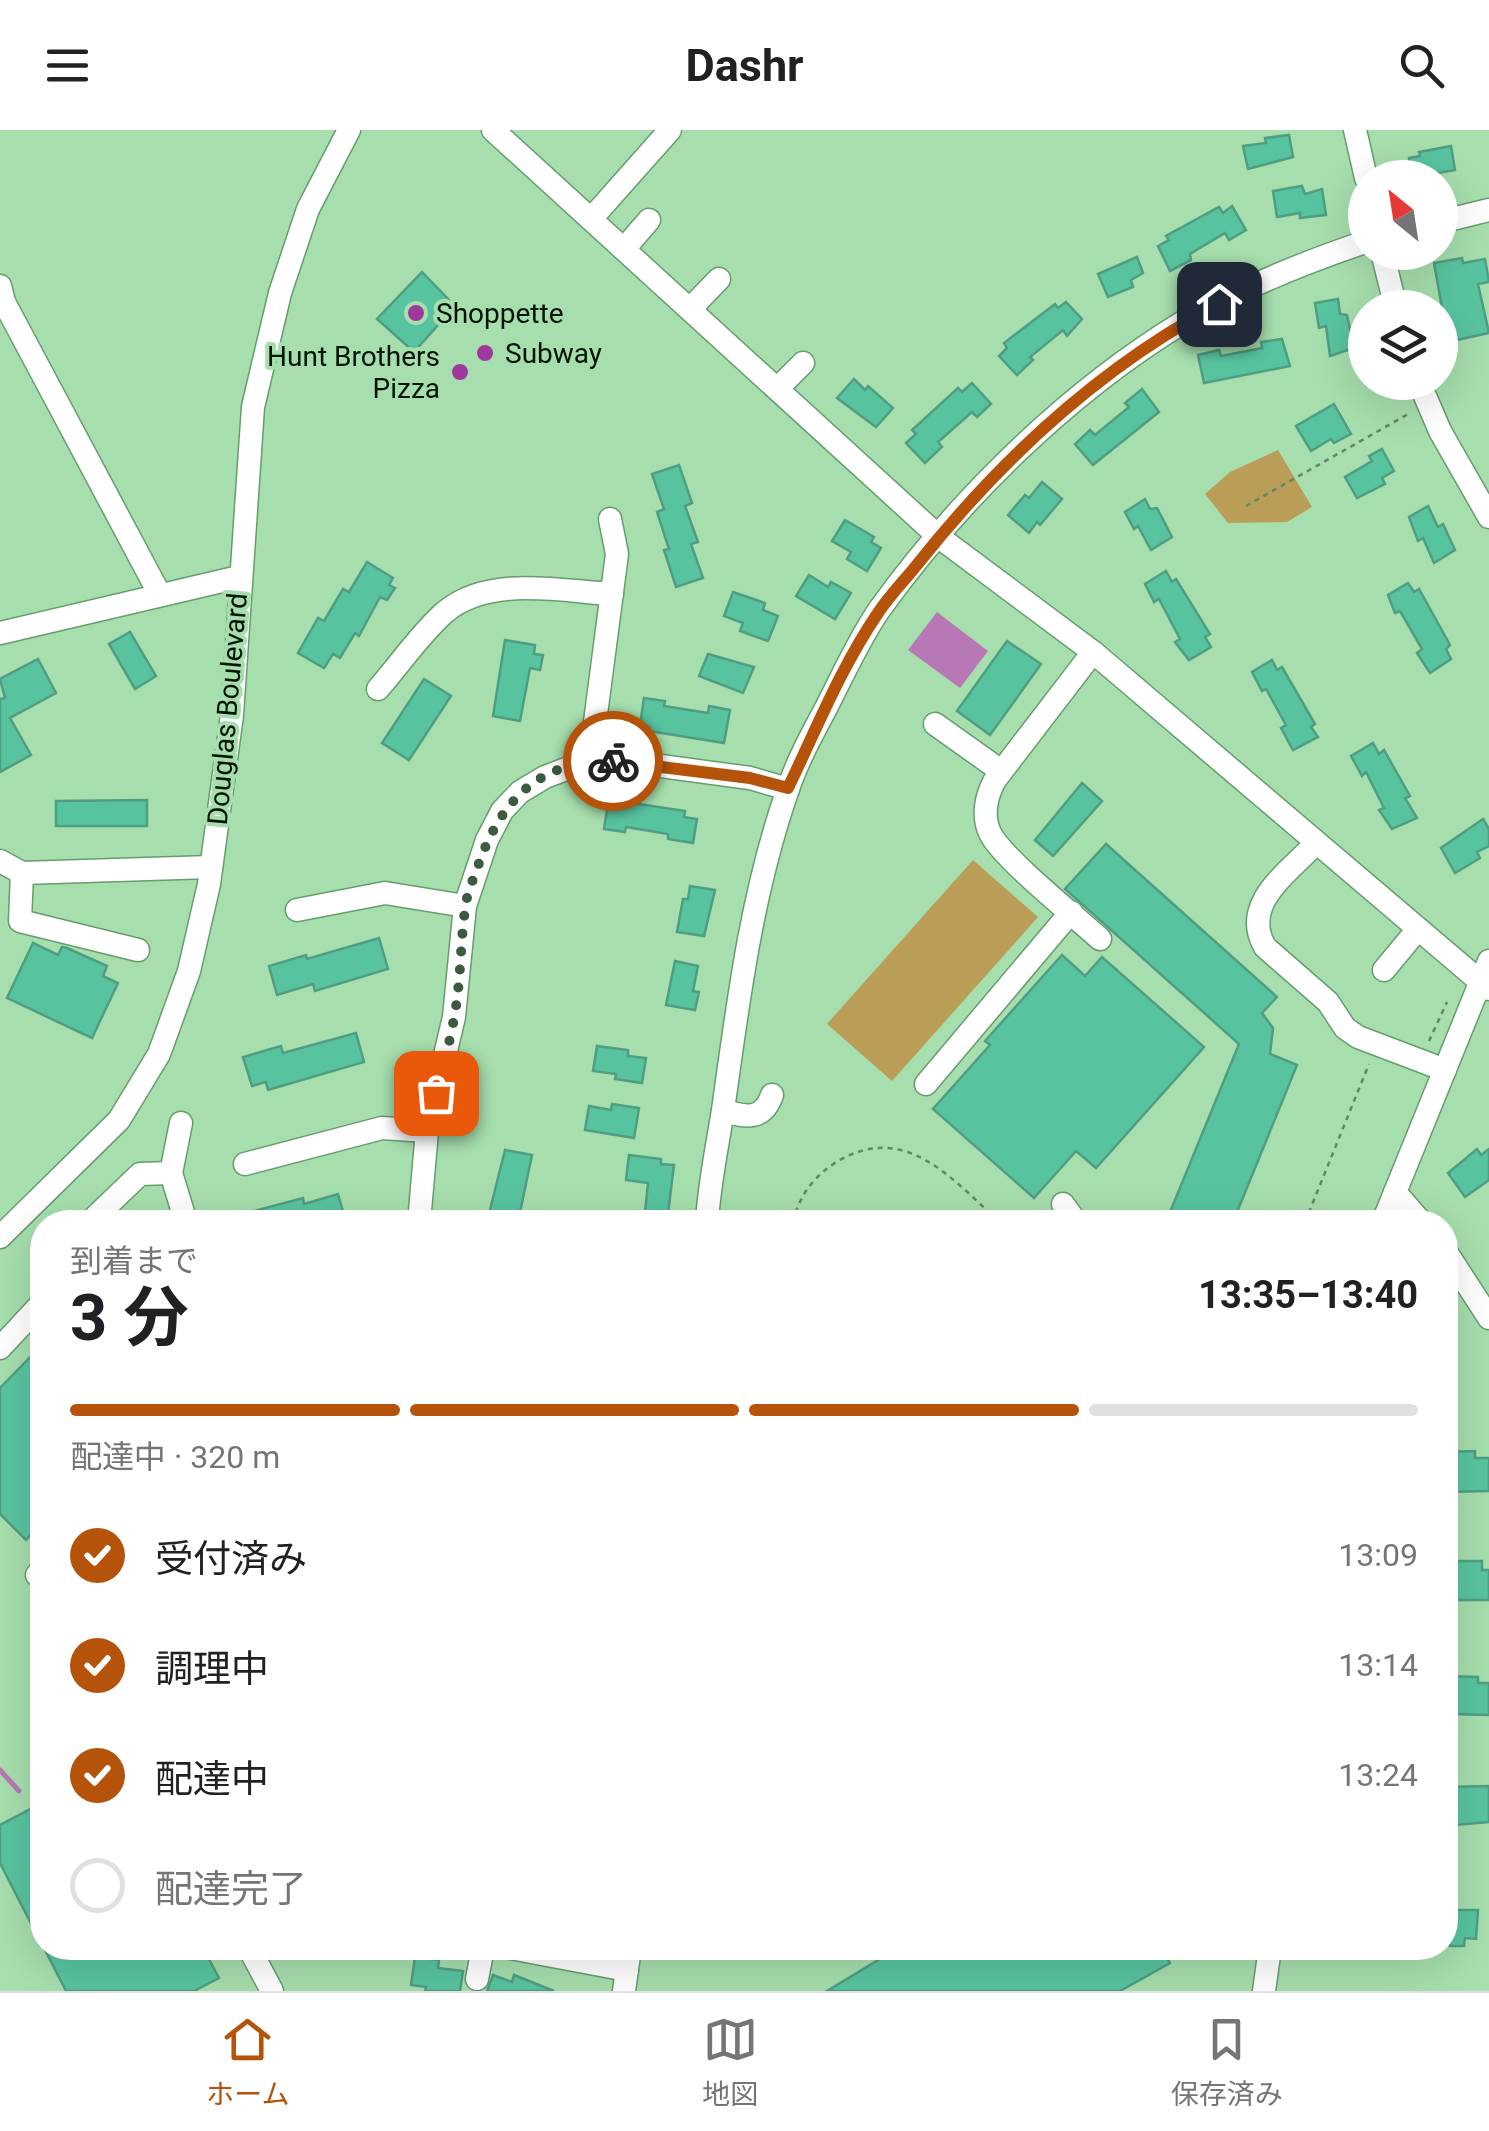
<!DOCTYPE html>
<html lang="ja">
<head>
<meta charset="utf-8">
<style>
	:root { --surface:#fff; --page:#f6f6f6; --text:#202124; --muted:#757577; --line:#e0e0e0; --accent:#b45309 }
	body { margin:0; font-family:Roboto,"Noto Sans JP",sans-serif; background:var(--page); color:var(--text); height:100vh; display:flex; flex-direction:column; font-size:38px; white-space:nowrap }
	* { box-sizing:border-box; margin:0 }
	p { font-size:32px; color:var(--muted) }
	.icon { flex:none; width:55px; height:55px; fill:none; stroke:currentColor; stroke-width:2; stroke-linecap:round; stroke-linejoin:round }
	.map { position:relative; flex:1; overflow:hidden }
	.details { position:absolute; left:30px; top:1080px; width:1428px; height:750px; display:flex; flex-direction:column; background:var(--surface); border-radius:40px; box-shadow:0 10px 40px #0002 }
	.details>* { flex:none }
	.needle { width:65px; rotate:330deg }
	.buttons { position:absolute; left:1348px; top:30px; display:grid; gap:20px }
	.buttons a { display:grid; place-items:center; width:110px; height:110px; border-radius:50%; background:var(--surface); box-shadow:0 10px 40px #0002; font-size:50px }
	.pin { position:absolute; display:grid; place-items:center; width:85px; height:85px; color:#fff; margin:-42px; border-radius:20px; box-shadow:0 5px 15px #0006 }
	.courier { position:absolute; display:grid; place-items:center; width:100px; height:100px; margin:-50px; border:8px solid #b45309; border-radius:50%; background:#fff; color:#222; box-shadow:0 2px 12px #0007 }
	.head em { font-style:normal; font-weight:700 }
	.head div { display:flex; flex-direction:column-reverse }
	.head { display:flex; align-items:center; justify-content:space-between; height:170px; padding:0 40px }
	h1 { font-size:65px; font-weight:700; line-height:75px }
	.bar { display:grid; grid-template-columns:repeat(4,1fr); gap:15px 10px; align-content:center; height:120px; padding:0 40px }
	.bar i { height:12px; border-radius:8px; background:var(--line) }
	.bar .on { background:var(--accent) }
	.bar p { grid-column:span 4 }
	ol { padding:0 40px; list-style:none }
	li { display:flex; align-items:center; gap:30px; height:110px }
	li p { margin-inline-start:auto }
	li .icon { padding:10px; border-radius:50%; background:var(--accent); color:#fff; stroke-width:4 }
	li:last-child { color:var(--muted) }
	li i { width:55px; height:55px; border:5px solid var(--line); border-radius:50% }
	header { display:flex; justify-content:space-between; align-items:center; height:130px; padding:0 40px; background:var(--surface); font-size:45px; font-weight:700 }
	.dock { display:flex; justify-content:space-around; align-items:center; height:140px; border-top:2px solid var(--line); background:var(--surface); font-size:28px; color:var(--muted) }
	.dock a { display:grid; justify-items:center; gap:5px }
	.dock .on { color:var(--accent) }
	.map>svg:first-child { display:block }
	.green { fill:#ba9e57 }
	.water { fill:#b878b5 }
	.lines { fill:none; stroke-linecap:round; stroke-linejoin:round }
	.stream { stroke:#b878b5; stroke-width:5 }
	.building { fill:#58c49f; stroke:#509e82; stroke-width:2.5 }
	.minor-casing { stroke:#679c6f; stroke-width:25 }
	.path { stroke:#608865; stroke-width:2.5; stroke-dasharray:5 5; stroke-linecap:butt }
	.minor { stroke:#fff; stroke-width:22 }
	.done { stroke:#3b5a3f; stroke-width:10; stroke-dasharray:0 18 }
	.route { stroke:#b45309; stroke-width:12 }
	.poi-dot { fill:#9e389d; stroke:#a6dead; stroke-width:4 }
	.labels { text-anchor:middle; stroke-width:8; stroke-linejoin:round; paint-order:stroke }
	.poi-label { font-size:28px; fill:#011304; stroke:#a6dead; text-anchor:start }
	.street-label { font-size:28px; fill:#011304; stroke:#a6dead }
</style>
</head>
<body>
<header><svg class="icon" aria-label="menu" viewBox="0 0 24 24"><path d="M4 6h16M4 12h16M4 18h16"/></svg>Dashr<svg class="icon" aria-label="search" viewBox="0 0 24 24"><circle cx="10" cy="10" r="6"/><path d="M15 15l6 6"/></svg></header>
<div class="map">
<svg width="1489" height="1861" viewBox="0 0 1489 1861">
	<rect width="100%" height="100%" fill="#a6dead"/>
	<g class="green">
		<polygon points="1278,320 1312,377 1287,392 1228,393 1205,364 1230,342"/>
		<polygon points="973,730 1038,787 892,951 827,894"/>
	</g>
	<polygon class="water" points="937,482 988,521 960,558 908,520"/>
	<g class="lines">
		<polyline class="stream" points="0,1640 19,1661"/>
	</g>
	<g class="building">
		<polygon points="1289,5 1293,27 1248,39 1243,16 1266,13 1265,8"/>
		<polygon points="1451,16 1455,40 1438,43 1439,48 1412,48 1409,28 1420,26 1419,22"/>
		<polygon points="1302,56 1305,64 1322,59 1326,85 1300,88 1300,83 1277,87 1273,61"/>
		<polygon points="1232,76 1246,100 1229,110 1225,103 1190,124 1191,130 1170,141 1158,116 1169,110 1166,106 1219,77 1223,83"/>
		<polygon points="1137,127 1143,143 1131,150 1133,157 1108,167 1098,144"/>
		<polygon points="1462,128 1463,133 1485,129 1489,152 1478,154 1489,203 1448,212 1434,133"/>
		<polygon points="422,142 455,176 414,222 377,189"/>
		<polygon points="1338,169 1340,184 1347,185 1354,218 1330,226 1326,196 1319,198 1315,173"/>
		<polygon points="1066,172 1082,189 1067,206 1063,200 1030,227 1033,230 1017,245 999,226 1007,218 1004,213 1055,174 1058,178"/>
		<polygon points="1282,209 1290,236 1204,253 1198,225 1219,220 1221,226 1262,218 1261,212"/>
		<polygon points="854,249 865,260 868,256 893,278 876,297 837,268"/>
		<polygon points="972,253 991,274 977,287 972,282 938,312 942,317 925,333 906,313 916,304 912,300 958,258 962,262"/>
		<polygon points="1142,259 1159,282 1093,335 1075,314 1090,300 1095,305 1129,277 1125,273"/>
		<polygon points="1334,274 1351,304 1334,313 1331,309 1311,321 1296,296"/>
		<polygon points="1382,319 1394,341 1382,348 1385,354 1357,368 1345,347 1372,331 1369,326"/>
		<polygon points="679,335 692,373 685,376 698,412 691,414 703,448 676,457 664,420 669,419 657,382 664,379 652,344"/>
		<polygon points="1042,352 1062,369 1040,395 1037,392 1029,403 1008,385 1025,365 1029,368"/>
		<polygon points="1145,369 1150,379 1157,378 1172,407 1151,420 1138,396 1134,399 1125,382"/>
		<polygon points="1428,376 1438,397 1443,394 1455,420 1434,433 1423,408 1418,411 1409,387"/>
		<polygon points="845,390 874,407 871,412 881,418 867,441 847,429 851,422 832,411"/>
		<polygon points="367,432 393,448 389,455 395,458 387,470 380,467 359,506 355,503 340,528 333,524 324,538 298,523 318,488 324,491 343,459 349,462"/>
		<polygon points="1166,441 1172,452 1176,449 1210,504 1205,507 1211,517 1189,530 1175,512 1180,509 1159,469 1154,472 1145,454"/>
		<polygon points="809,445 828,457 831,452 851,463 835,489 796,466"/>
		<polygon points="1408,453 1414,462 1419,459 1450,515 1446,519 1451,529 1430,543 1417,523 1422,519 1400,481 1395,483 1388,465"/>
		<polygon points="733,462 765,473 763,480 778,486 768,511 740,501 743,493 724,486"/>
		<polygon points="130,502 156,546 135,559 109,514"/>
		<polygon points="505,510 535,515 534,524 543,525 540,540 530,538 520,591 493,586"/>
		<polygon points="1007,511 1041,534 990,605 957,581"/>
		<polygon points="708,524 754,537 743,563 699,546"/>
		<polygon points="38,529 56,563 10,588 31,625 0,642 0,569 5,568 0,549"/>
		<polygon points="1272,530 1277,540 1282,537 1315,594 1311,597 1318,607 1293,620 1281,598 1286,595 1266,559 1262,561 1252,542"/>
		<polygon points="424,549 451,566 409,630 382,613"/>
		<polygon points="644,568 665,571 664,576 708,583 709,576 730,580 724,613 649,601 650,597 640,595"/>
		<polygon points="1373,613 1379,624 1384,620 1410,666 1405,668 1417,688 1392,699 1379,680 1384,678 1366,642 1362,646 1351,626"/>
		<polygon points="1082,653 1102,671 1053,726 1035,710"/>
		<polygon points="147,670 147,696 56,696 56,671"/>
		<polygon points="619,671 685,681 684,687 697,689 693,713 668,709 668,704 626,697 625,702 604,699 608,673 619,674"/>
		<polygon points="1483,689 1489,699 1489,716 1477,722 1480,728 1455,743 1441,718"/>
		<polygon points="1106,714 1277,867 1262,883 1273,898 1270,924 1297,935 1233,1092 1166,1092 1239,914 1065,759"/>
		<polygon points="690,756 715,760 704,806 677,802 683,769 688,769"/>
		<polygon points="379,808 388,839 315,861 313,854 277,865 269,836 306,825 307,829"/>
		<polygon points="33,813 58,825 62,817 67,818 107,836 103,846 118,853 92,908 7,868"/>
		<polygon points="1062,825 1085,846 1102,827 1204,917 1096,1038 1076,1021 1034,1068 933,979 990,915 985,911"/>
		<polygon points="675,831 698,836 693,861 699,862 695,880 666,875"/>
		<polygon points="356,903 364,932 268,960 266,952 252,956 243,927 281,916 283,923"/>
		<polygon points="597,916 628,920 628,926 646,928 642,953 615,949 616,944 593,941"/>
		<polygon points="612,974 639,978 634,1008 585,1000 589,976 611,980"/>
		<polygon points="1477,1019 1481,1025 1489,1019 1489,1050 1465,1067 1448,1043"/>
		<polygon points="505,1020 532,1025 518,1092 487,1092"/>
		<polygon points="629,1025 661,1029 661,1034 674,1035 667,1092 644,1092 648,1053 626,1050"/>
		<polygon points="338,1064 346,1092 229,1092 228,1088 303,1068 304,1074"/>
		<polygon points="42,1215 42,1393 26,1410 0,1384 0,1258"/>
		<polygon points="1475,1321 1475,1328 1489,1328 1489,1361 1449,1362 1448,1352 1445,1352 1445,1322"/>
		<polygon points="1445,1431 1482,1431 1482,1440 1489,1440 1489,1470 1456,1470 1456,1465 1445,1465"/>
		<polygon points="1445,1546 1478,1547 1478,1553 1489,1553 1489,1585 1453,1584 1453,1578 1445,1578"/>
		<polygon points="1489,1656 1489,1692 1445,1696 1445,1665 1450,1665 1450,1657"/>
		<polygon points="42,1673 42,1815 0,1733 0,1695"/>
		<polygon points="1445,1780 1478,1780 1476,1809 1465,1808 1464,1816 1450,1816 1450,1809 1445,1809"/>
		<polygon points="44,1818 203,1818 219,1848 194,1861 66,1861"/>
		<polygon points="898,1818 1161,1818 1170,1833 1120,1861 827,1861"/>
		<polygon points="415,1827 439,1830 438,1838 463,1841 460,1861 425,1861 426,1857 411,1855"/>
		<polygon points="493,1845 512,1852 514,1845 554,1861 487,1861"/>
	</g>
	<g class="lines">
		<g class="minor-casing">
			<g id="minor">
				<polyline points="493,0 939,407 1093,522 1489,859"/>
				<polyline points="1355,0 1366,48"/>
				<polyline points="591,89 670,0"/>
				<polyline points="1440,92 1489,80"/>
				<polyline points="624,119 649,90"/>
				<polyline points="1382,122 1396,178"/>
				<polyline points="0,156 4,172 160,465"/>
				<polyline points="690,179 719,149"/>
				<polyline points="1419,252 1440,301 1489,387"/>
				<polyline points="777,259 803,233"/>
				<polyline points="0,503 239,447"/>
				<path d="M 1093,522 L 995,650 C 986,666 982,686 990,703 C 1001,727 1076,787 1100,809"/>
				<path d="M 378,559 C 400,534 420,504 445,482 C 489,445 560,461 612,464"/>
				<polyline points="935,594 1001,641"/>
				<polyline points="590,630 617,424 610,389"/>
				<path d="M 1315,714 C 1288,743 1240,774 1265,817 L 1328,872 L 1345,898 L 1358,907 L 1445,940"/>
				<polyline points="0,731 22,743 211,737"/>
				<polyline points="22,743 20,791 138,820"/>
				<polyline points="297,780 385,763 465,776"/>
				<polyline points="1384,840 1418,799"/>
				<polyline points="926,954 1071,782"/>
				<path d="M 723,981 C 746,987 763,991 772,965"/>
				<polyline points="181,993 171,1043 186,1092"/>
				<polyline points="245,1034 382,998 427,1001"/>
				<polyline points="1395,1062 1421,1092"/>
				<polyline points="1063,1074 1076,1092"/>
				<polyline points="90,1092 140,1044 171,1043"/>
				<polyline points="419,1092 427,1001 454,887 465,776 487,710 502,681 520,662 545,647 590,630 624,631 750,648 788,659"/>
				<path d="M 707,1092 C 709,1055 717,1018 723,980 C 738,873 751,766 787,662 C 796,634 811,606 825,580 C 842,547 858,511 879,480 C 959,369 1068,262 1185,191 C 1242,157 1303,133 1365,112"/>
				<polyline points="1383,1092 1489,831"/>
				<polyline points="0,1107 119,990 159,924 189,841 209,754 232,585 253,277 280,163 308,79 349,0"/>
				<polyline points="1445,1120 1489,1188"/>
				<polyline points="0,1218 42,1173"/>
				<polyline points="42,1440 37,1445 42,1450"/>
				<polyline points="249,1818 272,1861"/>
				<polyline points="510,1818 627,1840"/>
				<polyline points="477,1849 483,1818"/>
				<polyline points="624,1861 630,1818"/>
				<polyline points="1264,1861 1270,1818"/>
			</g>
		</g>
		<g class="path">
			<polyline points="1246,376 1410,283"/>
			<polyline points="1429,911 1447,872"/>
			<path d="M 793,1092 C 799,1065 815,1045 838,1031 C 907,991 953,1051 1000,1092"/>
			<polyline points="1305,1092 1369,934"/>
		</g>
		<use href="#minor" class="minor"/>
	</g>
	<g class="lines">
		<path class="done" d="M 436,963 C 442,938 450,913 454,888 C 461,852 460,816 465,780 C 466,765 473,750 478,736 C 501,670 539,630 613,631"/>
		<path class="route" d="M 613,631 L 750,648 L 788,658 C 816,600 841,537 878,483 C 889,466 904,451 916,436 C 1000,330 1100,237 1219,174"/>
	</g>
	<g class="poi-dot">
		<circle cx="416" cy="183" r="10"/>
		<circle cx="485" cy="223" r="10"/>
		<circle cx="460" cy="242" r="10"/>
	</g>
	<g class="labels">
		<g class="poi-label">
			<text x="436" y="193">Shoppette</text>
			<text x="505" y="233">Subway</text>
			<text x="440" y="236" text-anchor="end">Hunt Brothers<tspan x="440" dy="32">Pizza</tspan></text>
		</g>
		<g class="street-label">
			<text transform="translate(227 579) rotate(-85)" y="10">Douglas Boulevard</text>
		</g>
	</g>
</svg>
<div class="buttons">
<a><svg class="needle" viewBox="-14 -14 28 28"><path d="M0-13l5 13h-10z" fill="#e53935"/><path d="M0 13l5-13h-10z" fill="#757577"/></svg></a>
<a><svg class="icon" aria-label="layers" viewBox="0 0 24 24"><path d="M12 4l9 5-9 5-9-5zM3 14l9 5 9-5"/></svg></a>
</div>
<div class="pin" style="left:436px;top:963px;background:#ea580c"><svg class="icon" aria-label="bag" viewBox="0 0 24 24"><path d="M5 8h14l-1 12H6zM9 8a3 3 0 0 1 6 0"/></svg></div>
<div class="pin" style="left:1219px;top:174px;background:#1f2937"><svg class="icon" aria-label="home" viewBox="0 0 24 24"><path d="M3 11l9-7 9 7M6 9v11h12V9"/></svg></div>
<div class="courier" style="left:613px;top:631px"><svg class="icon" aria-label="bike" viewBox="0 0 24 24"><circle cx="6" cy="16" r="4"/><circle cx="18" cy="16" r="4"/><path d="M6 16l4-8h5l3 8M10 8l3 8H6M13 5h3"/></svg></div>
<section class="details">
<div class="head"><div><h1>3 分</h1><p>到着まで</p></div><em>13:35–13:40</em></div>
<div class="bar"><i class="on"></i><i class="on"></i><i class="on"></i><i></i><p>配達中 · 320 m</p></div>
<ol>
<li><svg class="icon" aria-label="check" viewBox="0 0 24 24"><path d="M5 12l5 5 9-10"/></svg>受付済み<p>13:09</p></li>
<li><svg class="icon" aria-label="check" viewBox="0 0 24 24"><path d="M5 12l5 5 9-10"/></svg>調理中<p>13:14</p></li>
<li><svg class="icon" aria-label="check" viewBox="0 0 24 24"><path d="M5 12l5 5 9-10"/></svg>配達中<p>13:24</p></li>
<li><i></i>配達完了</li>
</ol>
</section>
</div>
<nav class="dock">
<a class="on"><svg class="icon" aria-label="home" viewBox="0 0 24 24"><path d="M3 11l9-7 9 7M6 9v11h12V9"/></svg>ホーム</a>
<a><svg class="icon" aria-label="map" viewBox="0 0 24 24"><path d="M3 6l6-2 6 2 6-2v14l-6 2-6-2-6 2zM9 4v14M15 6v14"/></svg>地図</a>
<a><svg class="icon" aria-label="saved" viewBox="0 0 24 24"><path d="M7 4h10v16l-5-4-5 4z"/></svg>保存済み</a>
</nav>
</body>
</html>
